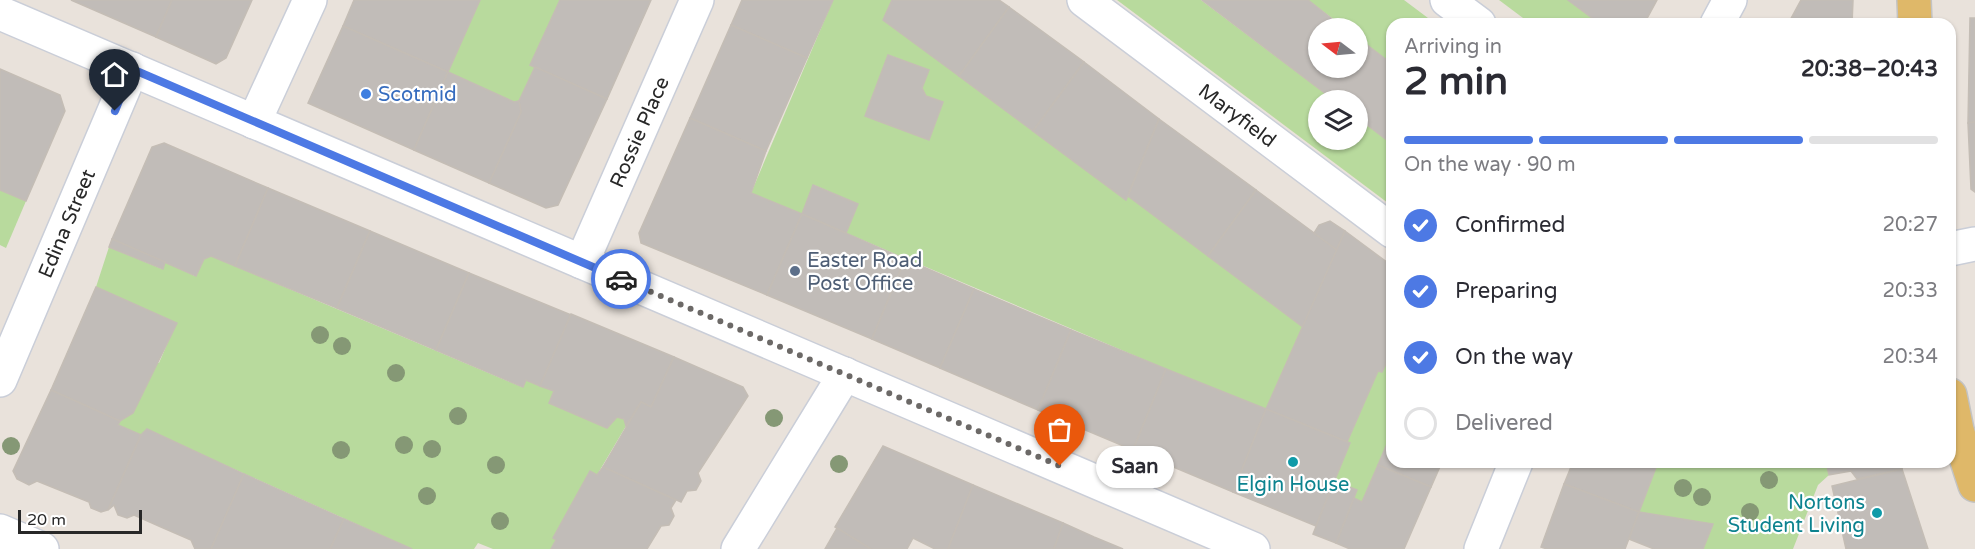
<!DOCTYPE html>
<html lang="en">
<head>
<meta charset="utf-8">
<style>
	:root { --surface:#fff; --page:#f2f2f3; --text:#2b2b33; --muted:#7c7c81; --line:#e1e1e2; --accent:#4d79e4 }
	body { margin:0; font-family:"Varela Round",sans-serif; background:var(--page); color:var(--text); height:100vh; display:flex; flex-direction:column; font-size:22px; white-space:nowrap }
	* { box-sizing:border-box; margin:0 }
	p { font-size:20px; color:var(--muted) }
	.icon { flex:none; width:33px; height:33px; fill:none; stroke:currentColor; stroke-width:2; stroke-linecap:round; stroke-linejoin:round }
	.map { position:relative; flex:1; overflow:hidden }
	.panel { position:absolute; left:1386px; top:18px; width:570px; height:450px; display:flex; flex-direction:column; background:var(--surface); border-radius:18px; box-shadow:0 2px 4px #0004 }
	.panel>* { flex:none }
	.needle { width:39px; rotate:286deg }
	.tools { position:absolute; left:1308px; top:18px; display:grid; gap:12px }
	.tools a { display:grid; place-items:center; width:60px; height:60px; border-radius:50%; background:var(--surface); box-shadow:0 2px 4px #0004; font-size:30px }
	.scale { position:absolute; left:18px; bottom:15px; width:124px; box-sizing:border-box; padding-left:6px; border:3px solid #282828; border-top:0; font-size:16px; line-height:21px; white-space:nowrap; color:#282828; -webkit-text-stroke:4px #fff; paint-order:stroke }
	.pin { position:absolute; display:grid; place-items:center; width:51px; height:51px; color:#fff; margin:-62px -26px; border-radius:50% 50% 50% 0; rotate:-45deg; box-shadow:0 0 6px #0007 }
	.pin .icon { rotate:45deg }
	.courier { position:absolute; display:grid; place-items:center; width:60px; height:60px; margin:-30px; border:4px solid #4d79e4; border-radius:50%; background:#fff; color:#222; box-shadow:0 2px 8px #0007 }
	.bubble { position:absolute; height:42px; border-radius:21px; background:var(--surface); box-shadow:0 2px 4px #0004; font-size:20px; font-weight:800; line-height:42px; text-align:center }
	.overview em { font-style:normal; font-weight:800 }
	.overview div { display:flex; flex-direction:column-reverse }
	.overview { display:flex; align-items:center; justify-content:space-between; height:102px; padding:0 18px }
	h1 { font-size:39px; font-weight:800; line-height:45px }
	.bar { display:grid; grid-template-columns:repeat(4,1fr); gap:9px 6px; align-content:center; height:72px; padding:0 18px }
	.bar i { height:8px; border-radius:4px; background:var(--line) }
	.bar .on { background:var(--accent) }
	.bar p { grid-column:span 4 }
	ol { padding:0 18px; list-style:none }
	li { display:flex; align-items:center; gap:18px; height:66px }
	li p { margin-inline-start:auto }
	li .icon { padding:6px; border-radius:50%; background:var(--accent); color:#fff; stroke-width:4 }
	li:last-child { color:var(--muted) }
	li i { width:33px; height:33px; border:3px solid var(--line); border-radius:50% }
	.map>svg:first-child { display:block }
	.green { fill:#b8da9d; fill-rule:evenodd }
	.building { fill:#c1bcb8; stroke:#c4bdb5; stroke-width:1.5 }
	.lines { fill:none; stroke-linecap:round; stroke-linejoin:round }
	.minor-casing { stroke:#caced8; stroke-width:36 }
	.tertiary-casing { stroke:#caced8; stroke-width:36 }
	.secondary-casing { stroke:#caced8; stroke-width:36 }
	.primary-casing { stroke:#c3c3c3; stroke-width:36 }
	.minor { stroke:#fff; stroke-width:33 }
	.tertiary { stroke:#fff; stroke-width:33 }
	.secondary { stroke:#fff; stroke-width:33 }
	.primary { stroke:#dfb869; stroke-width:33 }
	.tree { fill:#859875 }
	.done { stroke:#6c6967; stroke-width:6; stroke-dasharray:0 10.8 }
	.route { stroke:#4d79e4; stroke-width:8 }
	.shop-dot { fill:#3f7fe0; stroke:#fff; stroke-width:2 }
	.service-dot { fill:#5c6f8a; stroke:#fff; stroke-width:2 }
	.culture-dot { fill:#0f9aa8; stroke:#fff; stroke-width:2 }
	.labels { text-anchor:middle; stroke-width:4.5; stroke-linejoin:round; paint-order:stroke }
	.shop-label { font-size:20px; fill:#366cbe; stroke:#fff; text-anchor:start }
	.street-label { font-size:20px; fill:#282828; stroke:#fff }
	.service-label { font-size:20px; fill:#4e5e75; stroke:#fff; text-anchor:start }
	.culture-label { font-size:20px; fill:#0d838f; stroke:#fff }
</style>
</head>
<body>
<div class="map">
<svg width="1975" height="549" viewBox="0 0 1975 549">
	<rect width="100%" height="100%" fill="#e9e2db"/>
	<g class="green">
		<polygon points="480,0 560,0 531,65 535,67 519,101 514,102 448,72"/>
		<path d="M 833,0 L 892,0 L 884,20 L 1126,200 L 1128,196 L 1303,327 L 1266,409 L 1166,369 L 846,233 L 858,204 L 814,185 L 802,214 L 751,193 ZM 889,55 L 928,70 L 922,88 L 926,96 L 943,102 L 929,140 Z"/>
		<polygon points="1117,0 1201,0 1334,100 1318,100 1318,140 1358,140 1358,118 1392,144 1392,206"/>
		<polygon points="1308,0 1404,0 1436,24 1392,24 1392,64 1358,38 1358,28 1345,28"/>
		<polygon points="1499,0 1569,0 1592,18 1588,24 1531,24"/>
		<polygon points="0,190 26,201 6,248 0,245"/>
		<polygon points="109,247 162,269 165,262 195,276 204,259 211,256 522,387 526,380 554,391 549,403 607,428 617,417 624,419 626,426 597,475 590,472 553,538 556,540 551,549 493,549 478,543 474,549 412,549 147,430 141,435 118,425 155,361 159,363 176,323 96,287"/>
		<polygon points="1392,351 1392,432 1362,502 1354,498 1357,490 1334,481 1350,443 1347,442 1378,371 1382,372"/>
		<polygon points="1658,462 1826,462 1829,475 1818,485 1793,549 1703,549 1639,512"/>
	</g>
	<g class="building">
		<polygon points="71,0 172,0 156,37"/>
		<polygon points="172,0 252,0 226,58 216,64 156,37"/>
		<polygon points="354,0 480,0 448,72 343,26"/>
		<polygon points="560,0 651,0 607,99 530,65"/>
		<polygon points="742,0 833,0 807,58 731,25"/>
		<polygon points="892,0 999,0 1009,7 959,76 883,20"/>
		<polygon points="1202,0 1308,0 1336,22 1345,28 1318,28 1318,68 1358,68 1358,38 1392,64 1392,144 1358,118 1358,100 1334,100"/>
		<polygon points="1568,0 1657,0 1644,24 1588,24 1592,18"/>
		<polygon points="1801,0 1853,0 1852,24 1788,24"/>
		<polygon points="1009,7 1084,62 1033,131 959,76"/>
		<polygon points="1970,18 1975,18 1975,122 1968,123"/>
		<polygon points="731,25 807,58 766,151 690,118"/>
		<polygon points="343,26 448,72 414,150 308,103"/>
		<polygon points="888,55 929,70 922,88 926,96 943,102 929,140 865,116"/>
		<polygon points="1084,62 1159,119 1126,200 1033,131"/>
		<polygon points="535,67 607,99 558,205 546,208 489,183 521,112 519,101"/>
		<polygon points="0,69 60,95 65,111 26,201 0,190"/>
		<polygon points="448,72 514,102 519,101 521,112 489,183 414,150"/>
		<polygon points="690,118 766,151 751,193 802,214 767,295 641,243 639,233"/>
		<polygon points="1159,119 1256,190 1208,256 1128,196"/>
		<polygon points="1975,122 1975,192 1971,189 1968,123"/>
		<polygon points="164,143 268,188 235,266 211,256 204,259 196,276 112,239 152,147"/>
		<polygon points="813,185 858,204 846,233 802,214"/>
		<polygon points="268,188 370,231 337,308 235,266"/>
		<polygon points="1256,190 1337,250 1303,327 1208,256"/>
		<polygon points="802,214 905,259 872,339 767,295"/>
		<polygon points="1330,221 1345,231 1337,250 1314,233 1319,225"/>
		<polygon points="370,231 469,273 436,350 337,308"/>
		<polygon points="1345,231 1392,266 1392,351 1382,372 1378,371 1347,442 1266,409"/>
		<polygon points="112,239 165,262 163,269 109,247"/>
		<polygon points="905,259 974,289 940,368 872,339"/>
		<polygon points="469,273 571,315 540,386 526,380 523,387 436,350"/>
		<polygon points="96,287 177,323 133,413 120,421 51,390"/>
		<polygon points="974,289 1071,330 1038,410 940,368"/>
		<polygon points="571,314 674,357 651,407 641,402 626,426 624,419 617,417 607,428 549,403 554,391 540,386"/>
		<polygon points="1071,330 1166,369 1133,450 1038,410"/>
		<polygon points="674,357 743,387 748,396 698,473 701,481 696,490 687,491 681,502 603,467 641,402 651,407"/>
		<polygon points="1166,369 1266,409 1233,492 1133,450"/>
		<polygon points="51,390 120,421 118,425 141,435 108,510 101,512 91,508 89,502 37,481 29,485 17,479 13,471"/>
		<polygon points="1266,409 1350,443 1316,526 1233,492"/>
		<polygon points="147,429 244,474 211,549 195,549 191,540 161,527 134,515 127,518 118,515 114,505 108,510 141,435"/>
		<polygon points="1392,432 1392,462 1442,462 1431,487 1378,465"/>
		<polygon points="883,446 973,485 948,549 935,549 913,538 907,549 871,549 835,527"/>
		<polygon points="1573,462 1658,462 1639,512 1564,484"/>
		<polygon points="1826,462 1900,462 1902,469 1857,479 1851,471 1829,475"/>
		<polygon points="1378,465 1431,487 1404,549 1350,549 1336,543 1354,498 1362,502"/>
		<polygon points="603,467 676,500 671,508 674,516 669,525 661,526 647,549 551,549 556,540 553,538 590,471 597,475"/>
		<polygon points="1902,469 1928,549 1846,549 1832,486"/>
		<polygon points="244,474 344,519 330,549 211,549"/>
		<polygon points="1334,481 1357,490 1336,543 1313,534"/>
		<polygon points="1564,484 1639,512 1625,549 1547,549 1541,547"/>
		<polygon points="973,485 1063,523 1054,549 948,549"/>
		<polygon points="1639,512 1713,524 1703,549 1654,549 1629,539"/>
		<polygon points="344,519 412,549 330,549"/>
		<polygon points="1063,523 1094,537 1123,549 1054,549"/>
		<polygon points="837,528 871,549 825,549"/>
	</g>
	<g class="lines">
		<g class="minor-casing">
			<g id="minor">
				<path id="s1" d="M 1084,0 L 1392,231"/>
				<polyline points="1447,0 1479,24"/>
				<polyline points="254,122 310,0"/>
				<polyline points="1950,249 1975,244"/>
				<path id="s2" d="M 582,262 L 697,0"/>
				<path id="s3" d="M 0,380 L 132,69"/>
				<polyline points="0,531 42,549"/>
				<polyline points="738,549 845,374"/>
			</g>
		</g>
		<g class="tertiary-casing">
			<polyline id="tertiary" points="0,13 1253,549"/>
		</g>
		<g class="secondary-casing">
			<g id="secondary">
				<polyline points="1717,24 1730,0"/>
				<polyline points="1481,549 1516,462"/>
			</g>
		</g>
		<g class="primary-casing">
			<g id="primary">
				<polyline points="1914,0 1915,24"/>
				<polyline points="1950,395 1957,430 1975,485"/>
			</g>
		</g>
		<use href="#minor" class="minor"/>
		<use href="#tertiary" class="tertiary"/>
		<use href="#secondary" class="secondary"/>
		<use href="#primary" class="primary"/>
	</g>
	<g class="tree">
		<circle cx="320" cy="335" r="9"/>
		<circle cx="342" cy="346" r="9"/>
		<circle cx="396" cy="373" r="9"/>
		<circle cx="458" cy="416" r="9"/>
		<circle cx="774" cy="418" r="9"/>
		<circle cx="404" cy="445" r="9"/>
		<circle cx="11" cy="446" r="9"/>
		<circle cx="432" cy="449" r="9"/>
		<circle cx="341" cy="450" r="9"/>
		<circle cx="839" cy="464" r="9"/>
		<circle cx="496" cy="465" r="9"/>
		<circle cx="1769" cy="480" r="9"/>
		<circle cx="1683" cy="488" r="9"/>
		<circle cx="427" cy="496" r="9"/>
		<circle cx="1702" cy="497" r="9"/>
		<circle cx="1750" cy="512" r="9"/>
		<circle cx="500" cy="521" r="9"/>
	</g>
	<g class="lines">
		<polyline class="done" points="621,279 1060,466"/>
		<polyline class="route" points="115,111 132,69 621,279"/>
	</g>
	<circle class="shop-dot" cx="366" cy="94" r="6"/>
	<circle class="service-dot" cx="795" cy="271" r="6"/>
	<g class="culture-dot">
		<circle cx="1293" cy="462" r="6"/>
		<circle cx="1877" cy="513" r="6"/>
	</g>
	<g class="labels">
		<g class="shop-label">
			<text x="378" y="101">Scotmid</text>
		</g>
		<g class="street-label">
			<text dy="7" stroke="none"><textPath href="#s1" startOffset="192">Maryfield</textPath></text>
			<text dy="7" stroke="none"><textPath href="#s2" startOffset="142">Rossie Place</textPath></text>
			<text dy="7" stroke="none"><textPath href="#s3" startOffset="170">Edina Street</textPath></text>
		</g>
		<g class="service-label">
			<text x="807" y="267">Easter Road<tspan x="807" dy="23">Post Office</tspan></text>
		</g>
		<g class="culture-label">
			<text x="1293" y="491">Elgin House</text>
			<text x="1865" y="509" text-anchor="end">Nortons<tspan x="1865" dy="23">Student Living</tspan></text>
		</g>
	</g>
</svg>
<div class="tools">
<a><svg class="needle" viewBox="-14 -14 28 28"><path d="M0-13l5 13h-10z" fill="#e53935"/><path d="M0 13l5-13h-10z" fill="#7c7c81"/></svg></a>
<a><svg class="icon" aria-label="layers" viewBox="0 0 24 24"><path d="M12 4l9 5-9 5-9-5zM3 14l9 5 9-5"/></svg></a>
</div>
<div class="scale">20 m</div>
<div class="pin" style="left:1060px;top:466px;background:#ea580c"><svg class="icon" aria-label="bag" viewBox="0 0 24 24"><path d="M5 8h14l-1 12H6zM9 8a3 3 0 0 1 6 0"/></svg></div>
<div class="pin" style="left:115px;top:111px;background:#1f2937"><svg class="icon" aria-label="home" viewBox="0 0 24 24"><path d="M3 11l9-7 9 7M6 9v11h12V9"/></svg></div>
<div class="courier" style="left:621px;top:279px"><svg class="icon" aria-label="car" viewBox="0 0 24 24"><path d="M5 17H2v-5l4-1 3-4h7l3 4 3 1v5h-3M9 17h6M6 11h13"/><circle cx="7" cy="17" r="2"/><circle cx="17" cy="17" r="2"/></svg></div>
<div class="bubble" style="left:1096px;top:446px;width:78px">Saan</div>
<section class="panel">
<div class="overview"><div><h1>2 min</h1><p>Arriving in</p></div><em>20:38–20:43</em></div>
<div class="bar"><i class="on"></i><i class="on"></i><i class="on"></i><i></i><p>On the way · 90 m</p></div>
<ol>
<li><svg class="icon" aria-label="check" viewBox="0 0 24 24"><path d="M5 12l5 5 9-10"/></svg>Confirmed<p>20:27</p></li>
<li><svg class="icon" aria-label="check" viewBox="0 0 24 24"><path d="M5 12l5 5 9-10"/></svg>Preparing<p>20:33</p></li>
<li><svg class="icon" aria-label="check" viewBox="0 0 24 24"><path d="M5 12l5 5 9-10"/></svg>On the way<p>20:34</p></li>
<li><i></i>Delivered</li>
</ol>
</section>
</div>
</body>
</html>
